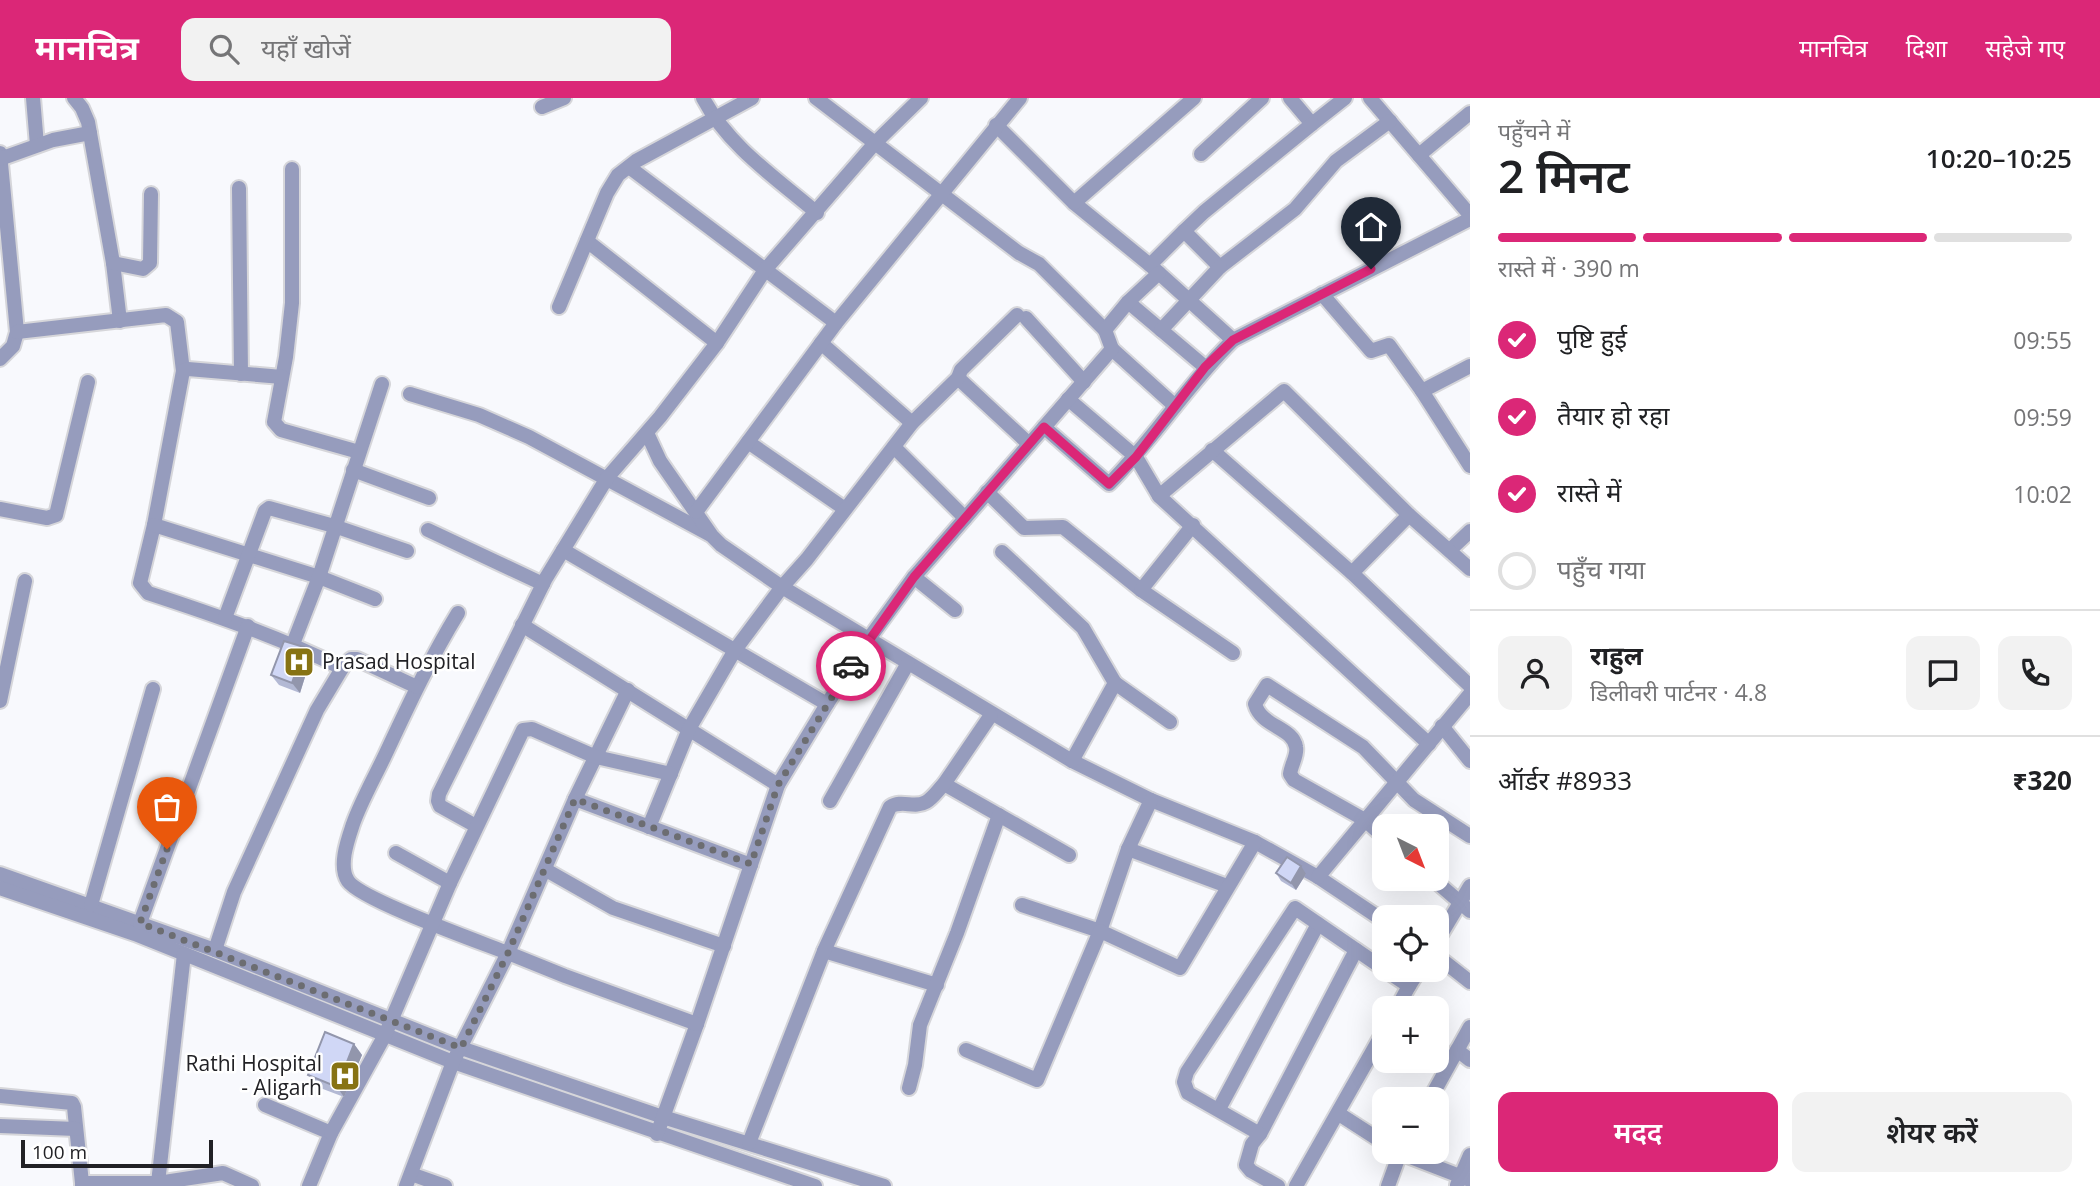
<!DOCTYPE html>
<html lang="hi">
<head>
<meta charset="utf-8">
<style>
	:root { --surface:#fff; --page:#f2f2f2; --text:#202124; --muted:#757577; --line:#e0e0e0; --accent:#db2777 }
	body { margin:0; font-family:"Open Sans","Noto Sans Devanagari",sans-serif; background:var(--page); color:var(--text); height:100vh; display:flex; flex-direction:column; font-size:26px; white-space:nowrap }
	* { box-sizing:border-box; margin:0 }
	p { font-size:23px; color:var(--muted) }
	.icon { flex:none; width:38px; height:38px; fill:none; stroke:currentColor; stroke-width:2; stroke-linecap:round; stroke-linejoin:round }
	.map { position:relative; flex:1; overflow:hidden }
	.panel { display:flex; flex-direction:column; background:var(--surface); width:630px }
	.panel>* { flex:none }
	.needle { width:46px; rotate:138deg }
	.tools { position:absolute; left:1372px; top:716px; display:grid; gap:14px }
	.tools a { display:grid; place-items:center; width:77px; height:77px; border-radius:14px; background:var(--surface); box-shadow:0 7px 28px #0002; font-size:35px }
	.scale { position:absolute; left:21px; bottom:18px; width:192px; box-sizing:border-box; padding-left:7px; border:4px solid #212125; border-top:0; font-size:19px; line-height:24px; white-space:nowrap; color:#212125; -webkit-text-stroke:5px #fff; paint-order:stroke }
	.pin { position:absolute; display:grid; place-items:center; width:60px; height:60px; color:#fff; margin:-72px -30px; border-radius:50% 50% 50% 0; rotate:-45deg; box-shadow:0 0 7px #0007 }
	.pin .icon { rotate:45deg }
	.courier { position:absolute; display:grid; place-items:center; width:70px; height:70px; margin:-35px; border:5px solid #db2777; border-radius:50%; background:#fff; color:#222; box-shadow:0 2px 9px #0007 }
	.summary em { font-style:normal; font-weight:600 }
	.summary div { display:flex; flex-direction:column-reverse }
	.summary { display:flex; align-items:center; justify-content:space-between; height:119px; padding:0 28px }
	h1 { font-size:46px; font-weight:600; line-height:52px }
	.bar { display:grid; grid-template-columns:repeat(4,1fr); gap:10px 7px; align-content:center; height:84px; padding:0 28px }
	.bar i { height:9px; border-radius:5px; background:var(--line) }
	.bar .selected { background:var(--accent) }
	.bar p { grid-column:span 4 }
	.line { display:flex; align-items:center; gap:18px; padding:0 28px; border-top:2px solid var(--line) }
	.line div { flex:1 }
	.round { display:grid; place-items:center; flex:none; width:74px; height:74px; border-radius:14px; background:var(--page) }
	ol { padding:0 28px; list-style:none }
	li { display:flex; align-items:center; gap:21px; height:77px }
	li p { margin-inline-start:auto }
	li .icon { padding:7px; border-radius:50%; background:var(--accent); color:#fff; stroke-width:4 }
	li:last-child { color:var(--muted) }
	li i { width:38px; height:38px; border:4px solid var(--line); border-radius:50% }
	.action { display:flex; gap:14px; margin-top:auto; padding:14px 28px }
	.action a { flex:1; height:80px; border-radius:14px; background:var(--accent); color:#fff; font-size:28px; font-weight:600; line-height:80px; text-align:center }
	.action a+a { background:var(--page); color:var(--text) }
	header { display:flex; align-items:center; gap:42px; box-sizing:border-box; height:98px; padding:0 35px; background:var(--accent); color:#fff }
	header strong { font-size:33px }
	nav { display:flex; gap:38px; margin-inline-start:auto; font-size:24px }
	.search { width:490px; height:63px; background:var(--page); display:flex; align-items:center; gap:18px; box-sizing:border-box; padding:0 24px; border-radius:14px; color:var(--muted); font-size:26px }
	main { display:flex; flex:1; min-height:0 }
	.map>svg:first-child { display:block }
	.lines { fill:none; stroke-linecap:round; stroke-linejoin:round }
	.minor-casing { stroke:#d6d6da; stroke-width:18 }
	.minor { stroke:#969cbd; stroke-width:14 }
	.wall { fill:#b3b9d4 }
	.shaded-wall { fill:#9296ac }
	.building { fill:#d0d7f6; stroke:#9296ac; stroke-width:2 }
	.done { stroke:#6c6d71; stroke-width:7; stroke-dasharray:0 12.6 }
	.route { stroke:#db2777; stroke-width:9 }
	.labels { text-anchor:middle; stroke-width:5; stroke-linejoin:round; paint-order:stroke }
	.poi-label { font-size:21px; fill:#212125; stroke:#fff; text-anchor:start }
</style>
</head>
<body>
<header>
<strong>मानचित्र</strong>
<div class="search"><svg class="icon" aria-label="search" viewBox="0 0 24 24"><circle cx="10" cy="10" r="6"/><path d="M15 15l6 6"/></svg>यहाँ खोजें</div>
<nav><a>मानचित्र</a><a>दिशा</a><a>सहेजे गए</a></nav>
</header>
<main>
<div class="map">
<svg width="1470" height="1088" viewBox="0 0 1470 1088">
	<rect width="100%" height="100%" fill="#f8f9fd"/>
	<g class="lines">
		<g class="minor-casing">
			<g id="minor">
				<polyline points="33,0 37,47"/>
				<polyline points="74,0 82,10 88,24 113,165 120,223"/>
				<path d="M 703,0 C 728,48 776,80 817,115"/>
				<polyline points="816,0 1019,155 1039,166 1105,232"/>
				<polyline points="1290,0 1312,26 1345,0"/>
				<polyline points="1370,0 1470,117"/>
				<polyline points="542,9 564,0"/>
				<polyline points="996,27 1074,105 1150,167 1233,242 1470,121"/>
				<polyline points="0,55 17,234 13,248 0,261"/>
				<polyline points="1201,56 1262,0"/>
				<polyline points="1419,57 1470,15"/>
				<polyline points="0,61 53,42 90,35"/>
				<polyline points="629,69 836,225 1020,0"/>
				<polyline points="292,71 292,205 286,259 274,324 281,332 359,354"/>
				<polyline points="239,90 241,276"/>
				<polyline points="1074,105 1194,0"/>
				<polyline points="1184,133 1204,114 1312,26"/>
				<polyline points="587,143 717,245"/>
				<polyline points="113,165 143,171 150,165 151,96"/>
				<polyline points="1150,167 1184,133 1220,169 1295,111 1336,63 1390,23"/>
				<polyline points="1322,196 1371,253 1389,247 1422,293 1470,268"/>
				<polyline points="1128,204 1205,269"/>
				<polyline points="559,209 607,95 618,77 636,63 752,0"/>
				<polyline points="1026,220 1084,284"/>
				<polyline points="1161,232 1220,169"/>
				<polyline points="17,234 166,217 177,224 183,273"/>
				<polyline points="821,245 912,325"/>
				<polyline points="1112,251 1175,308"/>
				<path d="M 282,279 L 188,271 L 183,273 L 154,427 L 140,485 L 148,495 C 215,517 279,539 342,570"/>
				<polyline points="958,280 1029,346"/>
				<polyline points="1422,293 1470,368"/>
				<polyline points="410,296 479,317 529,339 709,436"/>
				<polyline points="1068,301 1136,359 1159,398"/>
				<path d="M 1044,329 L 1109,386 C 1154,341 1187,287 1233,242"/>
				<polyline points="647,335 660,363 712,438 721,447 782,489 1072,663 1151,702 1255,744 1318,779 1384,823"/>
				<polyline points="748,344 845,411"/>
				<polyline points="894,349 965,420"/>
				<polyline points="1212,352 1352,475 1470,588"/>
				<polyline points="353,372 429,400"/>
				<polyline points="987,394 1024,430 1063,429 1141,492"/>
				<polyline points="0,411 47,420 56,417 88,284"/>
				<polyline points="696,414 836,225"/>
				<polyline points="154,427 319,479 375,501"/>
				<polyline points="1193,427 1141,492 1233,555"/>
				<polyline points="428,432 543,486"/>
				<polyline points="563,452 827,606"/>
				<polyline points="1450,452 1470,433"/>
				<polyline points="1002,454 1083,530 1115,585"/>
				<polyline points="1352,475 1409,417"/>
				<polyline points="914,479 955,512"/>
				<path d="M 458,515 C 431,559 409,606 387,653 C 376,677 362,701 353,726 C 348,741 338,768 348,783 C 361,802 480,844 508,855 L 575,701 L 751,767"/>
				<polyline points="225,520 265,413 269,410 334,428 407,453"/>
				<polyline points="522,527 778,687"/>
				<polyline points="293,546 319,479 382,286"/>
				<polyline points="0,603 25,483"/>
				<polyline points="991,617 944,686 1069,757"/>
				<polyline points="1442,628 1470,663"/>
				<polyline points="1429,646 1159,398 1284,293 1409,417 1470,471"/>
				<polyline points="1072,663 1115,585 1170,624"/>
				<polyline points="575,701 628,592"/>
				<polyline points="830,703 908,565"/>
				<polyline points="476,728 440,708 438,703 439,696 546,480 607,380 660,319 717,245 765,172 875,45 921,0"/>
				<polyline points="649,729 689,631 735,552 782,489 807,461 912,325 958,280 961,272 1017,217"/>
				<path d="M 1384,739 L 1365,722 L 1294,682 L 1290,676 C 1291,667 1298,657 1296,649 C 1293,629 1261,629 1255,606 L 1267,587 L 1363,649 L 1414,702 L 1470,738"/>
				<polyline points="1128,751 1227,788"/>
				<polyline points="396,755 450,785"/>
				<polyline points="546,772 613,810 724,848"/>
				<polyline points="0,776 215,852 461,950 663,1019 884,1088"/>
				<polyline points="1318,779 1470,596"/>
				<polyline points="1432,780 1470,813"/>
				<polyline points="0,790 135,836 453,964 815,1088"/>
				<polyline points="91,807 153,591"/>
				<polyline points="1022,807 1100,833 1128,751 1151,702"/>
				<polyline points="140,825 248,528"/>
				<polyline points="1437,843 1470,788"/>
				<polyline points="215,852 234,794 317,612 344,567 351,561 357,561 417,589"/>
				<polyline points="824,853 937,887"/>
				<polyline points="1437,858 1470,884"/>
				<polyline points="1385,872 1409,888 1419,872"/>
				<polyline points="1397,910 1409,888"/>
				<polyline points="966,952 1037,982 1100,833 1180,870 1255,744"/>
				<polyline points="1457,952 1470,962"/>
				<polyline points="909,990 915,967 920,927 957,835 999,717"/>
				<polyline points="0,998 72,1005 74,1009 82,1085"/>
				<polyline points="1430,1001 1470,929"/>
				<polyline points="265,1007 331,1035 309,1088"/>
				<polyline points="1219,1011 1318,826"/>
				<polyline points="1339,1016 1384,1045"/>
				<polyline points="0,1028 76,1031"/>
				<polyline points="331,1035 385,937 450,785 523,632 532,631 596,659 671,676"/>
				<polyline points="657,1036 697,926 778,687 827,606 868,542 914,479 1112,251 1105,232 1128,204 1159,175"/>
				<polyline points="1260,1036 1356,852"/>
				<path d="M 749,1045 L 824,853 L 890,709 C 902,701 914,711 926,704 C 933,700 938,692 944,686"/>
				<polyline points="1401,1054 1400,1055 1470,1082"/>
				<polyline points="411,1076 445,1088"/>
				<polyline points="158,1085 184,856"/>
				<polyline points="1457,1087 1470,1057"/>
				<polyline points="82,1088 82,1085 158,1085 223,1075 252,1088"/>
				<polyline points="406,1088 453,964 508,855 565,878 697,926"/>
				<polyline points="1278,1088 1251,1073 1246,1067 1252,1046 1260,1036 1188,995 1184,984 1187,974 1295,810 1384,871"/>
				<polyline points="1296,1088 1384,933"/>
				<polyline points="1388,1088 1400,1055 1397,1054"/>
			</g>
		</g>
		<use href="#minor" class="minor"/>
	</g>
	<g class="wall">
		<polygon points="311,560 300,595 279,587 271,577"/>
		<polygon points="1276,775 1306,776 1296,792 1281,783"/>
		<polygon points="354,946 362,957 344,999 315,988 308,977"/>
	</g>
	<g class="shaded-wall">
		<polygon points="304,549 311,560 300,595 292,585"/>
		<polygon points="1301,768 1306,776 1296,792 1291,785"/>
		<polygon points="354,946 362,957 344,999 337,989"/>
	</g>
	<g class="building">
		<polygon points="284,543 304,549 292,585 271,577"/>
		<polygon points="1287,759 1301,768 1291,785 1276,775"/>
		<polygon points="325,934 354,946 337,989 308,977"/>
	</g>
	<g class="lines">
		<polyline class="done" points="167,751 140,825 461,950 508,855 575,701 751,766 778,687 851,568"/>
		<polyline class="route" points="851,568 914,479 1044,329 1109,386 1136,359 1205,269 1233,242 1371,171"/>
	</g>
	<defs>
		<g id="hospital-square" transform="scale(1.575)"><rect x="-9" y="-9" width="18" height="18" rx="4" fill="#877314" stroke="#fff"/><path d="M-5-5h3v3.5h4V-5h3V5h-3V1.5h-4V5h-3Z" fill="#fff"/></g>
	</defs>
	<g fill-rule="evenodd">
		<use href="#hospital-square" x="299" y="564"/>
		<use href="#hospital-square" x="345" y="978"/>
	</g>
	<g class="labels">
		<g class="poi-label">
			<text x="322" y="571">Prasad Hospital</text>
			<text x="322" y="973" text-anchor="end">Rathi Hospital<tspan x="322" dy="24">- Aligarh</tspan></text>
		</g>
	</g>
</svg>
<div class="tools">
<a><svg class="needle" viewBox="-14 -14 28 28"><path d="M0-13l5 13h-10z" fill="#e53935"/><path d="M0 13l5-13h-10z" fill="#757577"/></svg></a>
<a><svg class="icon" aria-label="locate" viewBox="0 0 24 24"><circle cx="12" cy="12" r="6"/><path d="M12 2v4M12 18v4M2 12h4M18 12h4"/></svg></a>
<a>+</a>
<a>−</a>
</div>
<div class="scale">100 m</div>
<div class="pin" style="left:167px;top:751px;background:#ea580c"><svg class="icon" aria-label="bag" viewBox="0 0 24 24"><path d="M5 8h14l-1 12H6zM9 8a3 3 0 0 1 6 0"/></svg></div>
<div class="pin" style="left:1371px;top:171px;background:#1f2937"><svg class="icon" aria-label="home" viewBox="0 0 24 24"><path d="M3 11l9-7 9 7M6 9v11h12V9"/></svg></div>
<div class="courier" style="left:851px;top:568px"><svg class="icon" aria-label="car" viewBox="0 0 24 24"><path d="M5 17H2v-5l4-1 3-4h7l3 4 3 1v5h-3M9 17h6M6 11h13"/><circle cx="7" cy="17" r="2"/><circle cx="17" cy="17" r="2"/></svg></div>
</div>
<section class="panel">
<div class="summary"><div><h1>2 मिनट</h1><p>पहुँचने में</p></div><em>10:20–10:25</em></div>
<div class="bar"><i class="selected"></i><i class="selected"></i><i class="selected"></i><i></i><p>रास्ते में · 390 m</p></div>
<ol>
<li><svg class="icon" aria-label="check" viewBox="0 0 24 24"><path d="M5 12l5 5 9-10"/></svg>पुष्टि हुई<p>09:55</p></li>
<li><svg class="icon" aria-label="check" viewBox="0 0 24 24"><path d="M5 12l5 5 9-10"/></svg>तैयार हो रहा<p>09:59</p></li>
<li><svg class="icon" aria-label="check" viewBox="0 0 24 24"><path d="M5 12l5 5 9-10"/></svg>रास्ते में<p>10:02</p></li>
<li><i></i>पहुँच गया</li>
</ol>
<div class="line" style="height:126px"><a class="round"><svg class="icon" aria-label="person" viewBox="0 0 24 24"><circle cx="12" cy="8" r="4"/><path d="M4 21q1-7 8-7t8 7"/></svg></a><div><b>राहुल</b><p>डिलीवरी पार्टनर · 4.8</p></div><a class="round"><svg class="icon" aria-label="chat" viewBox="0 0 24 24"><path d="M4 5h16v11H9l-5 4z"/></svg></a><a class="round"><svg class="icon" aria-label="phone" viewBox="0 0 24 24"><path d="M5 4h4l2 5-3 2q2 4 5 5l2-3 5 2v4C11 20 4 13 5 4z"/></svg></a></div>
<div class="line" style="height:91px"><div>ऑर्डर #8933</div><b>₹320</b></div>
<div class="action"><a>मदद</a><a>शेयर करें</a></div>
</section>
</main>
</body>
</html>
